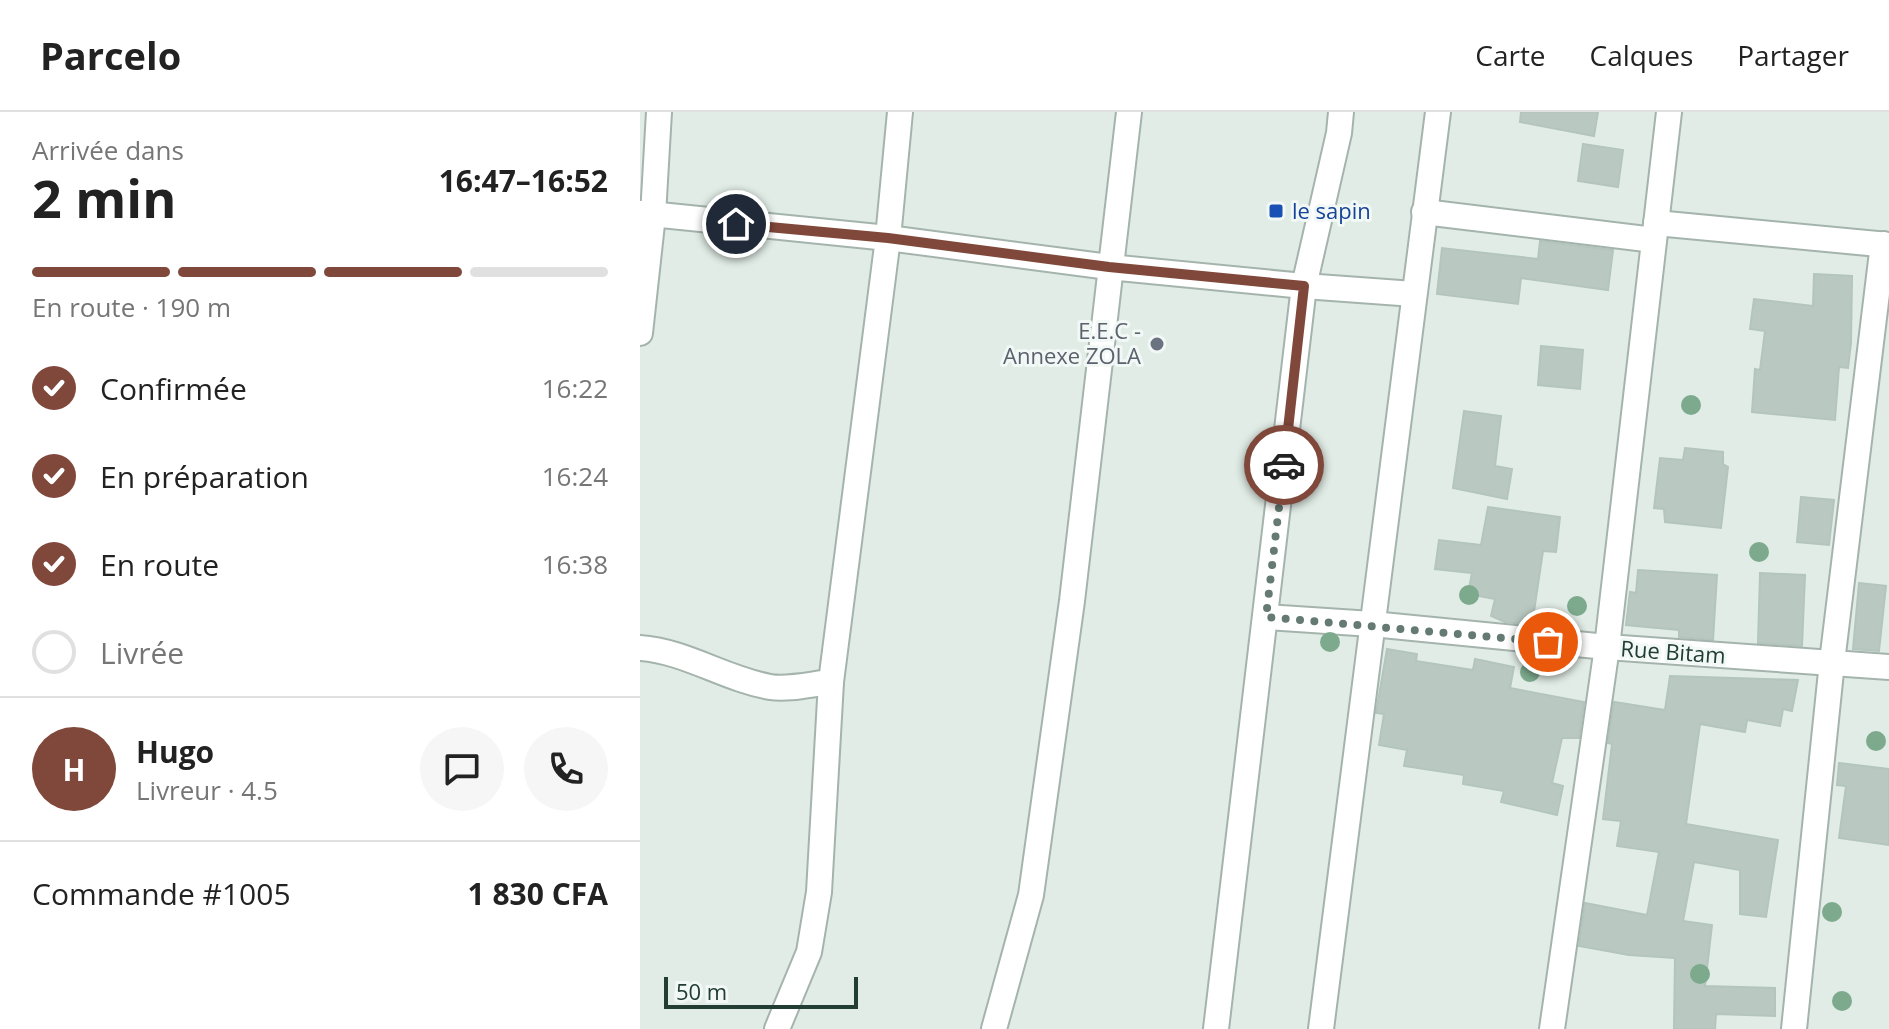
<!DOCTYPE html>
<html lang="fr">
<head>
<meta charset="utf-8">
<style>
	:root { --surface:#fff; --page:#f6f6f6; --text:#222; --muted:#767676; --line:#e0e0e0; --accent:#80483a }
	body { margin:0; font-family:"Open Sans",sans-serif; background:var(--page); color:var(--text); height:100vh; display:flex; flex-direction:column; font-size:30px; white-space:nowrap }
	* { box-sizing:border-box; margin:0 }
	p { font-size:26px; color:var(--muted) }
	.icon { flex:none; width:44px; height:44px; fill:none; stroke:currentColor; stroke-width:2; stroke-linecap:round; stroke-linejoin:round }
	.map { position:relative; flex:1; overflow:hidden }
	.sheet { display:flex; flex-direction:column; background:var(--surface); width:640px }
	.sheet>* { flex:none }
	.scale { position:absolute; left:24px; bottom:20px; width:194px; box-sizing:border-box; padding-left:8px; border:4px solid #213d34; border-top:0; font-size:22px; line-height:28px; white-space:nowrap; color:#213d34; -webkit-text-stroke:6px #f1f8f5; paint-order:stroke }
	.pin { position:absolute; display:grid; place-items:center; width:68px; height:68px; color:#fff; margin:-34px; border:4px solid #fff; border-radius:50%; box-shadow:0 2px 8px #0007 }
	.courier { position:absolute; display:grid; place-items:center; width:80px; height:80px; margin:-40px; border:6px solid #80483a; border-radius:50%; background:#fff; color:#222; box-shadow:0 2px 10px #0007 }
	.summary em { font-style:normal; font-weight:700 }
	.summary div { display:flex; flex-direction:column-reverse }
	.summary { display:flex; align-items:center; justify-content:space-between; height:136px; padding:0 32px }
	h1 { font-size:52px; font-weight:700; line-height:60px }
	.bar { display:grid; grid-template-columns:repeat(4,1fr); gap:12px 8px; align-content:center; height:96px; padding:0 32px }
	.bar i { height:10px; border-radius:6px; background:var(--line) }
	.bar .active { background:var(--accent) }
	.bar p { grid-column:span 4 }
	.line { display:flex; align-items:center; gap:20px; padding:0 32px; border-top:2px solid var(--line) }
	.line div { flex:1 }
	.round { display:grid; place-items:center; flex:none; width:84px; height:84px; border-radius:42px; background:var(--page) }
	ol { padding:0 32px; list-style:none }
	li { display:flex; align-items:center; gap:24px; height:88px }
	li p { margin-inline-start:auto }
	li .icon { padding:8px; border-radius:50%; background:var(--accent); color:#fff; stroke-width:4 }
	li:last-child { color:var(--muted) }
	li i { width:44px; height:44px; border:4px solid var(--line); border-radius:50% }
	header { display:flex; align-items:center; gap:48px; box-sizing:border-box; height:112px; padding:0 40px; background:var(--surface); border-bottom:2px solid var(--line) }
	header strong { font-size:38px }
	nav { display:flex; gap:44px; margin-inline-start:auto; font-size:28px }
	main { display:flex; flex:1; min-height:0 }
	.map>svg:first-child { display:block }
	.building { fill:#b9c9c2; stroke:#b3c5bd; stroke-width:2 }
	.lines { fill:none; stroke-linecap:round; stroke-linejoin:round }
	.minor-casing { stroke:#a4b4ad; stroke-width:28 }
	.minor { stroke:#fff; stroke-width:24 }
	.tree { fill:#7daa8d }
	.done { stroke:#647a72; stroke-width:8; stroke-dasharray:0 14.4 }
	.route { stroke:#80483a; stroke-width:10 }
	.transit-dot { fill:#1a4fb4; stroke:#f1f8f5; stroke-width:3 }
	.worship-dot { fill:#6b7280; stroke:#f1f8f5; stroke-width:3 }
	.labels { text-anchor:middle; stroke-width:6; stroke-linejoin:round; paint-order:stroke }
	.transit-label { font-size:22px; fill:#164399; stroke:#f1f8f5; text-anchor:start }
	.worship-label { font-size:22px; fill:#5b616d; stroke:#f1f8f5; text-anchor:end }
	.street-label { font-size:22px; fill:#213d34; stroke:#f1f8f5 }
</style>
</head>
<body>
<header>
<strong>Parcelo</strong>
<nav><a>Carte</a><a>Calques</a><a>Partager</a></nav>
</header>
<main>
<section class="sheet">
<div class="summary"><div><h1>2 min</h1><p>Arrivée dans</p></div><em>16:47–16:52</em></div>
<div class="bar"><i class="active"></i><i class="active"></i><i class="active"></i><i></i><p>En route · 190 m</p></div>
<ol>
<li><svg class="icon" aria-label="check" viewBox="0 0 24 24"><path d="M5 12l5 5 9-10"/></svg>Confirmée<p>16:22</p></li>
<li><svg class="icon" aria-label="check" viewBox="0 0 24 24"><path d="M5 12l5 5 9-10"/></svg>En préparation<p>16:24</p></li>
<li><svg class="icon" aria-label="check" viewBox="0 0 24 24"><path d="M5 12l5 5 9-10"/></svg>En route<p>16:38</p></li>
<li><i></i>Livrée</li>
</ol>
<div class="line" style="height:144px"><b class="round" style="background:var(--accent);color:#fff">H</b><div><b>Hugo</b><p>Livreur · 4.5</p></div><a class="round"><svg class="icon" aria-label="chat" viewBox="0 0 24 24"><path d="M4 5h16v11H9l-5 4z"/></svg></a><a class="round"><svg class="icon" aria-label="phone" viewBox="0 0 24 24"><path d="M5 4h4l2 5-3 2q2 4 5 5l2-3 5 2v4C11 20 4 13 5 4z"/></svg></a></div>
<div class="line" style="height:104px"><div>Commande #1005</div><b>1 830 CFA</b></div>
</section>
<div class="map">
<svg width="1249" height="917" viewBox="0 0 1249 917">
	<rect width="100%" height="100%" fill="#e1ece6"/>
	<g class="building">
		<polygon points="881,0 958,0 954,24 880,10"/>
		<polygon points="943,32 983,38 978,75 938,69"/>
		<polygon points="900,129 973,138 968,178 881,166 878,192 797,182 802,136 898,147"/>
		<polygon points="1174,162 1212,164 1211,231 1208,256 1199,255 1195,308 1112,300 1115,257 1120,258 1125,219 1110,217 1114,187 1173,194"/>
		<polygon points="901,234 943,238 940,277 898,273"/>
		<polygon points="824,299 861,304 855,354 872,357 867,387 813,376"/>
		<polygon points="1045,336 1083,340 1083,352 1088,355 1081,416 1025,410 1024,397 1014,396 1020,346 1043,348"/>
		<polygon points="1161,385 1194,388 1189,433 1157,430"/>
		<polygon points="848,395 920,405 916,440 903,439 892,513 865,510 851,504 855,487 828,482 832,461 795,457 799,428 841,433"/>
		<polygon points="998,458 1077,463 1073,528 1039,525 1039,518 986,513 990,480 996,481"/>
		<polygon points="1120,461 1165,463 1162,534 1118,531"/>
		<polygon points="1219,471 1246,474 1239,539 1213,537"/>
		<polygon points="747,537 777,542 776,549 833,558 835,547 874,555 870,576 944,590 939,626 922,626 912,671 923,674 917,703 861,690 864,679 823,672 824,663 764,654 767,638 739,633 744,602 736,601"/>
		<polygon points="1030,564 1158,568 1152,599 1143,597 1140,614 1107,608 1105,620 1060,612 1046,712 1138,728 1126,805 1100,802 1100,758 1054,750 1043,809 1072,813 1065,874 1135,876 1135,904 1076,902 1075,917 1034,917 1035,846 989,843 939,834 945,791 1007,803 1019,740 977,734 981,709 963,707 972,632 968,631 974,590 1025,598"/>
		<polygon points="1199,651 1249,657 1249,733 1199,726 1206,674 1197,673"/>
	</g>
	<g class="lines">
		<g class="minor-casing">
			<g id="minor">
				<polyline points="784,100 1014,128"/>
				<polyline points="0,101 248,126 469,155 664,174 774,182"/>
				<polyline points="1016,111 1249,133"/>
				<polyline points="0,221 13,103 19,0"/>
				<polyline points="626,505 732,512 967,535 1249,555"/>
				<path d="M 0,536 C 45,539 85,567 130,575 C 148,578 172,572 191,570"/>
				<polyline points="137,917 169,840 179,780 191,570 248,126 260,0"/>
				<polyline points="354,917 391,783 432,489 489,0"/>
				<polyline points="576,917 664,174 699,21 701,0"/>
				<polyline points="681,917 798,0"/>
				<polyline points="912,917 967,535 1029,0"/>
				<polyline points="1154,917 1192,550 1243,132"/>
			</g>
		</g>
		<use href="#minor" class="minor"/>
	</g>
	<g class="tree">
		<circle cx="1051" cy="293" r="10"/>
		<circle cx="1119" cy="440" r="10"/>
		<circle cx="829" cy="483" r="10"/>
		<circle cx="937" cy="494" r="10"/>
		<circle cx="690" cy="530" r="10"/>
		<circle cx="890" cy="560" r="10"/>
		<circle cx="1236" cy="629" r="10"/>
		<circle cx="1192" cy="800" r="10"/>
		<circle cx="1060" cy="862" r="10"/>
		<circle cx="1202" cy="889" r="10"/>
	</g>
	<g class="lines">
		<polyline class="done" points="644,353 626,505 908,530"/>
		<polyline class="route" points="96,112 248,126 469,155 664,174 644,353"/>
	</g>
	<rect class="transit-dot" x="628" y="91" width="16" height="16" rx="4"/>
	<circle class="worship-dot" cx="517" cy="232" r="8"/>
	<g class="labels">
		<g class="transit-label">
			<text x="652" y="107">le sapin</text>
		</g>
		<g class="worship-label">
			<text x="501" y="227">E.E.C -<tspan x="501" dy="25">Annexe ZOLA</tspan></text>
		</g>
		<g class="street-label">
			<text transform="translate(1033 540) rotate(4)" y="8">Rue Bitam</text>
		</g>
	</g>
</svg>
<div class="scale">50 m</div>
<div class="pin" style="left:908px;top:530px;background:#ea580c"><svg class="icon" aria-label="bag" viewBox="0 0 24 24"><path d="M5 8h14l-1 12H6zM9 8a3 3 0 0 1 6 0"/></svg></div>
<div class="pin" style="left:96px;top:112px;background:#1f2937"><svg class="icon" aria-label="home" viewBox="0 0 24 24"><path d="M3 11l9-7 9 7M6 9v11h12V9"/></svg></div>
<div class="courier" style="left:644px;top:353px"><svg class="icon" aria-label="car" viewBox="0 0 24 24"><path d="M5 17H2v-5l4-1 3-4h7l3 4 3 1v5h-3M9 17h6M6 11h13"/><circle cx="7" cy="17" r="2"/><circle cx="17" cy="17" r="2"/></svg></div>
</div>
</main>
</body>
</html>
